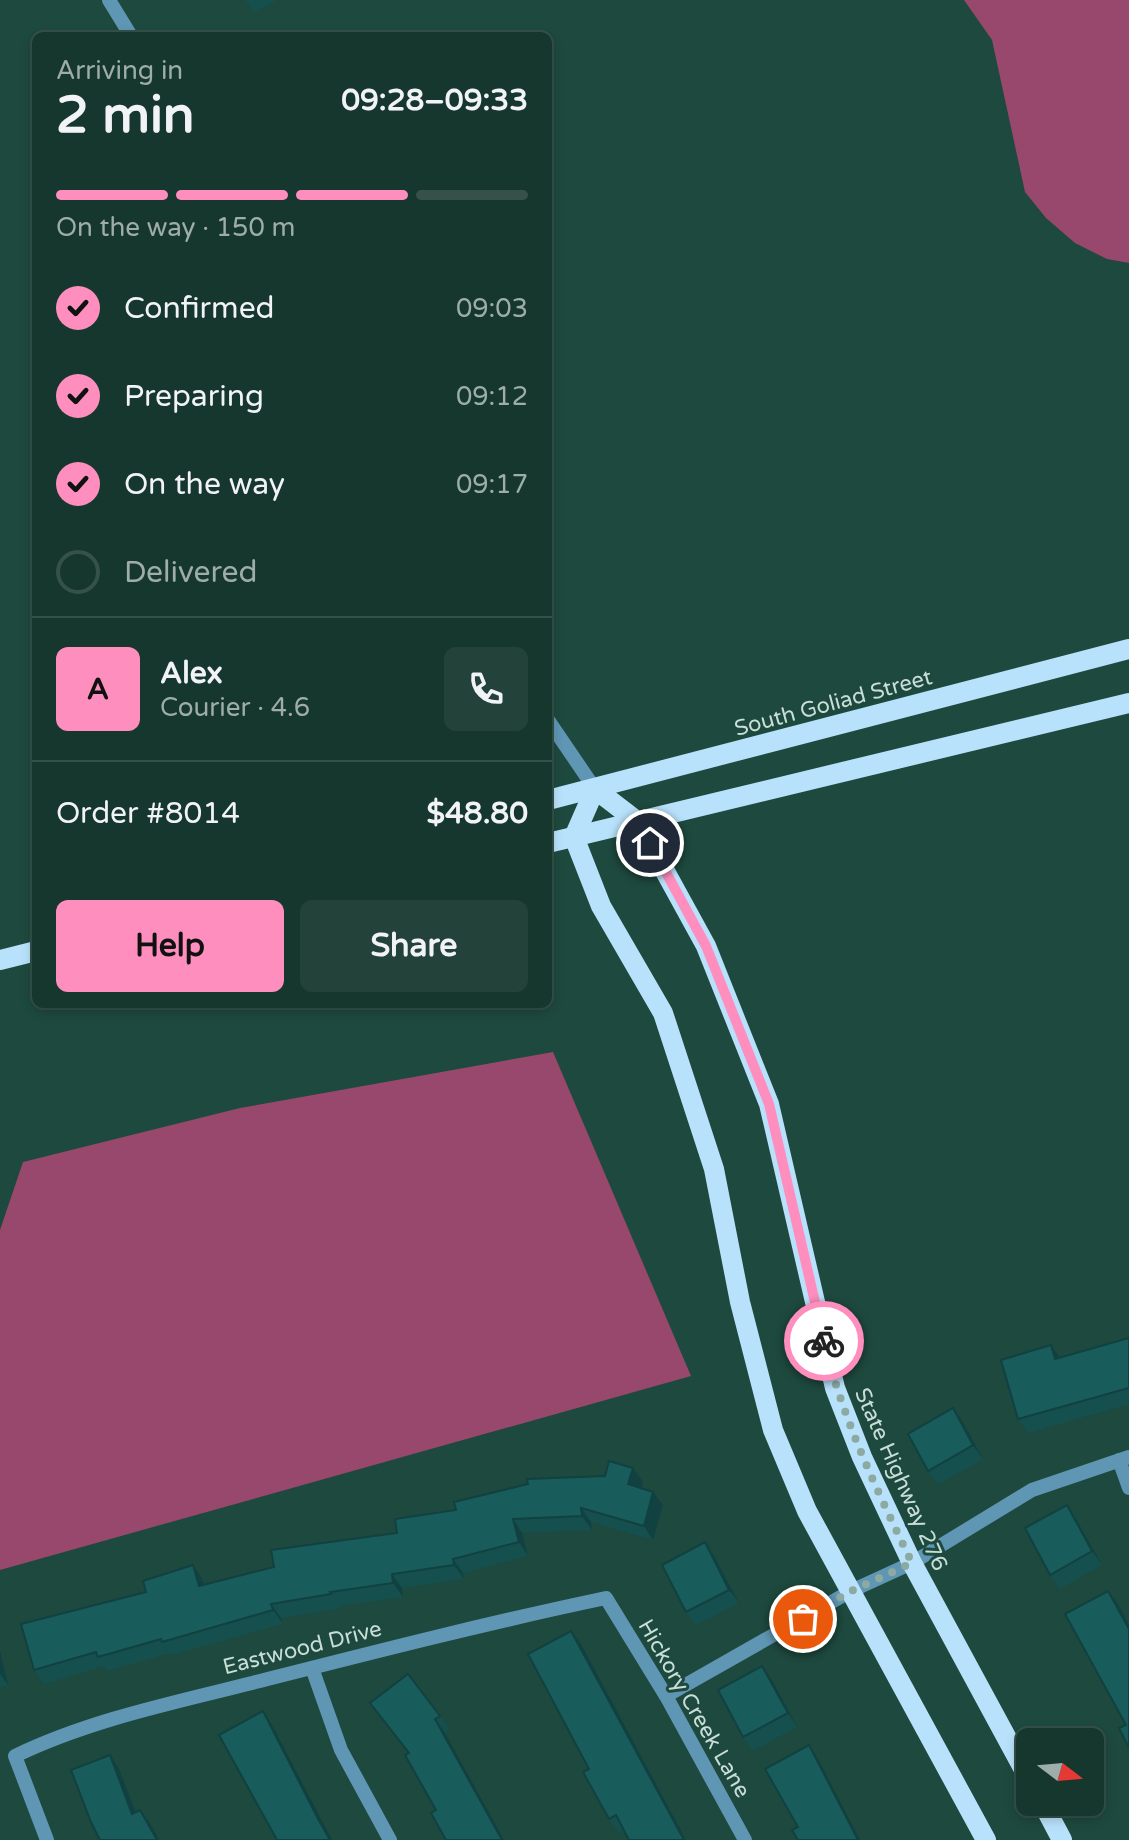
<!DOCTYPE html>
<html lang="en">
<head>
<meta charset="utf-8">
<style>
	:root { --surface:#16372e; --page:#23423a; --text:#f1f3f6; --muted:#9eacaa; --line:#35514a; --accent:#fd8ebe }
	body { margin:0; font-family:"Varela Round",sans-serif; background:var(--page); color:var(--text); height:100vh; display:flex; flex-direction:column; font-size:30px; white-space:nowrap }
	* { box-sizing:border-box; margin:0 }
	p { font-size:26px; color:var(--muted) }
	.icon { flex:none; width:44px; height:44px; fill:none; stroke:currentColor; stroke-width:2; stroke-linecap:round; stroke-linejoin:round }
	.map { position:relative; flex:1; overflow:hidden }
	.sheet { position:absolute; left:32px; top:32px; width:520px; height:976px; display:flex; flex-direction:column; background:var(--surface); border-radius:12px; box-shadow:0 4px 12px #0003,0 0 0 2px var(--line) }
	.sheet>* { flex:none }
	.needle { width:52px; rotate:106deg }
	.buttons { position:absolute; left:1016px; top:1728px; display:grid; gap:16px }
	.buttons a { display:grid; place-items:center; width:88px; height:88px; border-radius:12px; background:var(--surface); box-shadow:0 4px 12px #0003,0 0 0 2px var(--line); font-size:40px }
	.pin { position:absolute; display:grid; place-items:center; width:68px; height:68px; color:#fff; margin:-34px; border:4px solid #fff; border-radius:50%; box-shadow:0 2px 8px #0007 }
	.courier { position:absolute; display:grid; place-items:center; width:80px; height:80px; margin:-40px; border:6px solid #fd8ebe; border-radius:50%; background:#fff; color:#222; box-shadow:0 2px 10px #0007 }
	.head em { font-style:normal; font-weight:700 }
	.head div { display:flex; flex-direction:column-reverse }
	.head { display:flex; align-items:center; justify-content:space-between; height:136px; padding:0 24px }
	h1 { font-size:52px; font-weight:700; line-height:60px }
	.bar { display:grid; grid-template-columns:repeat(4,1fr); gap:12px 8px; align-content:center; height:96px; padding:0 24px }
	.bar i { height:10px; border-radius:6px; background:var(--line) }
	.bar .current { background:var(--accent) }
	.bar p { grid-column:span 4 }
	.line { display:flex; align-items:center; gap:20px; padding:0 24px; border-top:2px solid var(--line) }
	.line div { flex:1 }
	.round { display:grid; place-items:center; flex:none; width:84px; height:84px; border-radius:12px; background:var(--page) }
	ol { padding:0 24px; list-style:none }
	li { display:flex; align-items:center; gap:24px; height:88px }
	li p { margin-inline-start:auto }
	li .icon { padding:8px; border-radius:50%; background:var(--accent); color:#111; stroke-width:4 }
	li:last-child { color:var(--muted) }
	li i { width:44px; height:44px; border:4px solid var(--line); border-radius:50% }
	.primary-button { display:flex; gap:16px; margin-top:auto; padding:16px 24px }
	.primary-button a { flex:1; height:92px; border-radius:12px; background:var(--accent); color:#111; font-size:32px; font-weight:700; line-height:92px; text-align:center }
	.primary-button a+a { background:var(--page); color:var(--text) }
	.map>svg:first-child { display:block }
	.green { fill:#97486c }
	.lines { fill:none; stroke-linecap:round; stroke-linejoin:round }
	.minor { stroke:#5f96b4; stroke-width:14 }
	.major { stroke:#b8e2fb; stroke-width:20 }
	.wall { fill:#15504f }
	.shaded-wall { fill:#114140 }
	.building { fill:#185d5c; stroke:#114140; stroke-width:2 }
	.done { stroke:#8caaa1; stroke-width:8; stroke-dasharray:0 14.4 }
	.route { stroke:#fd8ebe; stroke-width:10 }
	.labels { text-anchor:middle; stroke-width:6; stroke-linejoin:round; paint-order:stroke }
	.street-label { font-size:22px; fill:#c8ded7; stroke:#1e493e }
</style>
</head>
<body>
<div class="map">
<svg width="1129" height="1840" viewBox="0 0 1129 1840">
	<rect width="100%" height="100%" fill="#1e493e"/>
	<g class="green">
		<polygon points="964,0 1129,0 1129,263 1107,259 1075,243 1046,218 1025,192 992,40"/>
		<polygon points="553,1052 691,1376 0,1570 0,1230 23,1162 240,1108"/>
	</g>
	<g class="lines">
		<g class="minor">
			<polyline points="109,0 131,36"/>
			<polyline points="548,720 595,789"/>
			<polyline points="1119,1460 1129,1488"/>
			<polyline points="312,1668 341,1750 390,1840"/>
			<polyline points="666,1696 851,1591 912,1563 1032,1490 1129,1457"/>
			<path d="M 47,1840 L 15,1756 C 89,1720 173,1703 252,1683 C 370,1653 487,1623 606,1598 L 666,1696 L 745,1840"/>
		</g>
		<g class="major">
			<polyline points="595,789 574,837 601,906 663,1013 714,1169 740,1302 773,1430 807,1511 986,1840"/>
			<polyline points="595,789 638,822 706,946 769,1104 835,1388 862,1457 912,1563 1030,1781"/>
			<polyline points="548,800 1129,649"/>
			<polyline points="548,843 1129,703"/>
			<polyline points="0,960 36,951"/>
			<polyline points="1042,1802 1062,1840"/>
		</g>
	</g>
	<g class="wall">
		<polygon points="245,0 277,0 254,12"/>
		<polygon points="1129,1338 1129,1404 1028,1433 1018,1419 1060,1358"/>
		<polygon points="963,1422 983,1459 938,1485 928,1471"/>
		<polygon points="633,1468 643,1482 641,1488 663,1505 653,1540 591,1522 592,1530 522,1533 528,1556 463,1573 464,1579 402,1588 403,1597 340,1606 340,1608 281,1618 283,1624 172,1655 170,1653 107,1671 104,1666 44,1684 34,1670 202,1579 204,1584 274,1567 397,1533 528,1484 605,1476"/>
		<polygon points="1067,1505 1076,1519 1102,1565 1060,1589 1050,1575"/>
		<polygon points="714,1556 739,1603 696,1625 686,1612"/>
		<polygon points="571,1631 581,1644 686,1840 629,1840 624,1830 619,1833 609,1819 589,1769"/>
		<polygon points="0,1651 8,1685 0,1687"/>
		<polygon points="772,1680 797,1727 753,1751 743,1737"/>
		<polygon points="370,1703 440,1716 450,1729 445,1733 436,1810 408,1753"/>
	</g>
	<g class="shaded-wall">
		<polygon points="1051,1345 1061,1359 1055,1359"/>
		<polygon points="953,1408 963,1422 983,1459 973,1445"/>
		<polygon points="633,1468 643,1482 638,1498 628,1484"/>
		<polygon points="653,1492 663,1505 653,1540 644,1526"/>
		<polygon points="1067,1505 1076,1519 1102,1565 1092,1551"/>
		<polygon points="581,1508 591,1522 592,1530 582,1516"/>
		<polygon points="513,1519 522,1533 528,1556 519,1542"/>
		<polygon points="705,1542 714,1556 739,1603 729,1590"/>
		<polygon points="453,1559 463,1573 464,1579 454,1565"/>
		<polygon points="193,1565 202,1579 209,1599 199,1586"/>
		<polygon points="392,1574 402,1588 403,1597 393,1583"/>
		<polygon points="1108,1591 1118,1604 1129,1625 1129,1629"/>
		<polygon points="271,1604 281,1618 283,1624 273,1610"/>
		<polygon points="571,1631 581,1644 686,1840 684,1840"/>
		<polygon points="0,1651 8,1685 0,1674"/>
		<polygon points="762,1666 772,1680 797,1727 788,1713"/>
		<polygon points="263,1711 272,1725 332,1840 330,1840 317,1817"/>
		<polygon points="435,1719 445,1733 504,1840 502,1840"/>
		<polygon points="809,1745 818,1759 860,1840 858,1840"/>
		<polygon points="110,1755 119,1769 142,1828 132,1814"/>
		<polygon points="140,1810 150,1823 159,1840 157,1840"/>
	</g>
	<g class="building">
		<polygon points="1129,1338 1129,1388 1018,1419 1001,1360 1051,1345 1055,1359"/>
		<polygon points="953,1408 973,1445 928,1471 908,1434"/>
		<polygon points="609,1461 633,1468 628,1484 653,1492 644,1526 581,1508 582,1516 513,1519 519,1542 453,1559 454,1565 392,1574 393,1583 330,1592 331,1594 271,1604 273,1610 162,1642 161,1639 98,1657 96,1652 34,1670 21,1624 146,1592 143,1581 193,1565 199,1586 274,1567 271,1550 397,1533 395,1519 456,1510 454,1502 528,1484 527,1479 605,1476"/>
		<polygon points="1067,1505 1092,1551 1050,1575 1025,1528"/>
		<polygon points="705,1542 729,1590 686,1612 662,1565"/>
		<polygon points="1108,1591 1129,1629 1129,1748 1119,1728 1126,1725 1065,1614"/>
		<polygon points="571,1631 684,1840 629,1840 616,1815 609,1819 583,1772 589,1769 528,1654"/>
		<polygon points="762,1666 788,1713 743,1737 718,1690"/>
		<polygon points="408,1674 440,1716 435,1719 502,1840 446,1840 431,1813 436,1810 405,1755 409,1753 370,1703"/>
		<polygon points="263,1711 317,1817 330,1840 277,1840 219,1735"/>
		<polygon points="809,1745 858,1840 798,1840 792,1830 798,1827 765,1769"/>
		<polygon points="110,1755 132,1814 140,1810 157,1840 100,1840 91,1822 71,1770"/>
	</g>
	<g class="lines">
		<path class="done" d="M 803,1619 L 851,1591 L 912,1563 C 877,1490 843,1421 824,1341"/>
		<polyline class="route" points="650,843 706,946 769,1104 824,1341"/>
	</g>
	<g class="labels">
		<g class="street-label">
			<text transform="translate(833 702) rotate(-15)" y="8">South Goliad Street</text>
			<text transform="translate(902 1479) rotate(66)" y="8">State Highway 276</text>
			<text transform="translate(302 1647) rotate(-14)" y="8">Eastwood Drive</text>
			<text transform="translate(695 1708) rotate(60)" y="8">Hickory Creek Lane</text>
		</g>
	</g>
</svg>
<div class="buttons">
<a><svg class="needle" viewBox="-14 -14 28 28"><path d="M0-13l5 13h-10z" fill="#e53935"/><path d="M0 13l5-13h-10z" fill="#9eacaa"/></svg></a>
</div>
<div class="pin" style="left:803px;top:1619px;background:#ea580c"><svg class="icon" aria-label="bag" viewBox="0 0 24 24"><path d="M5 8h14l-1 12H6zM9 8a3 3 0 0 1 6 0"/></svg></div>
<div class="pin" style="left:650px;top:843px;background:#1f2937"><svg class="icon" aria-label="home" viewBox="0 0 24 24"><path d="M3 11l9-7 9 7M6 9v11h12V9"/></svg></div>
<div class="courier" style="left:824px;top:1341px"><svg class="icon" aria-label="bike" viewBox="0 0 24 24"><circle cx="6" cy="16" r="4"/><circle cx="18" cy="16" r="4"/><path d="M6 16l4-8h5l3 8M10 8l3 8H6M13 5h3"/></svg></div>
<section class="sheet">
<div class="head"><div><h1>2 min</h1><p>Arriving in</p></div><em>09:28–09:33</em></div>
<div class="bar"><i class="current"></i><i class="current"></i><i class="current"></i><i></i><p>On the way · 150 m</p></div>
<ol>
<li><svg class="icon" aria-label="check" viewBox="0 0 24 24"><path d="M5 12l5 5 9-10"/></svg>Confirmed<p>09:03</p></li>
<li><svg class="icon" aria-label="check" viewBox="0 0 24 24"><path d="M5 12l5 5 9-10"/></svg>Preparing<p>09:12</p></li>
<li><svg class="icon" aria-label="check" viewBox="0 0 24 24"><path d="M5 12l5 5 9-10"/></svg>On the way<p>09:17</p></li>
<li><i></i>Delivered</li>
</ol>
<div class="line" style="height:144px"><b class="round" style="background:var(--accent);color:#111">A</b><div><b>Alex</b><p>Courier · 4.6</p></div><a class="round"><svg class="icon" aria-label="phone" viewBox="0 0 24 24"><path d="M5 4h4l2 5-3 2q2 4 5 5l2-3 5 2v4C11 20 4 13 5 4z"/></svg></a></div>
<div class="line" style="height:104px"><div>Order #8014</div><b>$48.80</b></div>
<div class="primary-button"><a>Help</a><a>Share</a></div>
</section>
</div>
</body>
</html>
